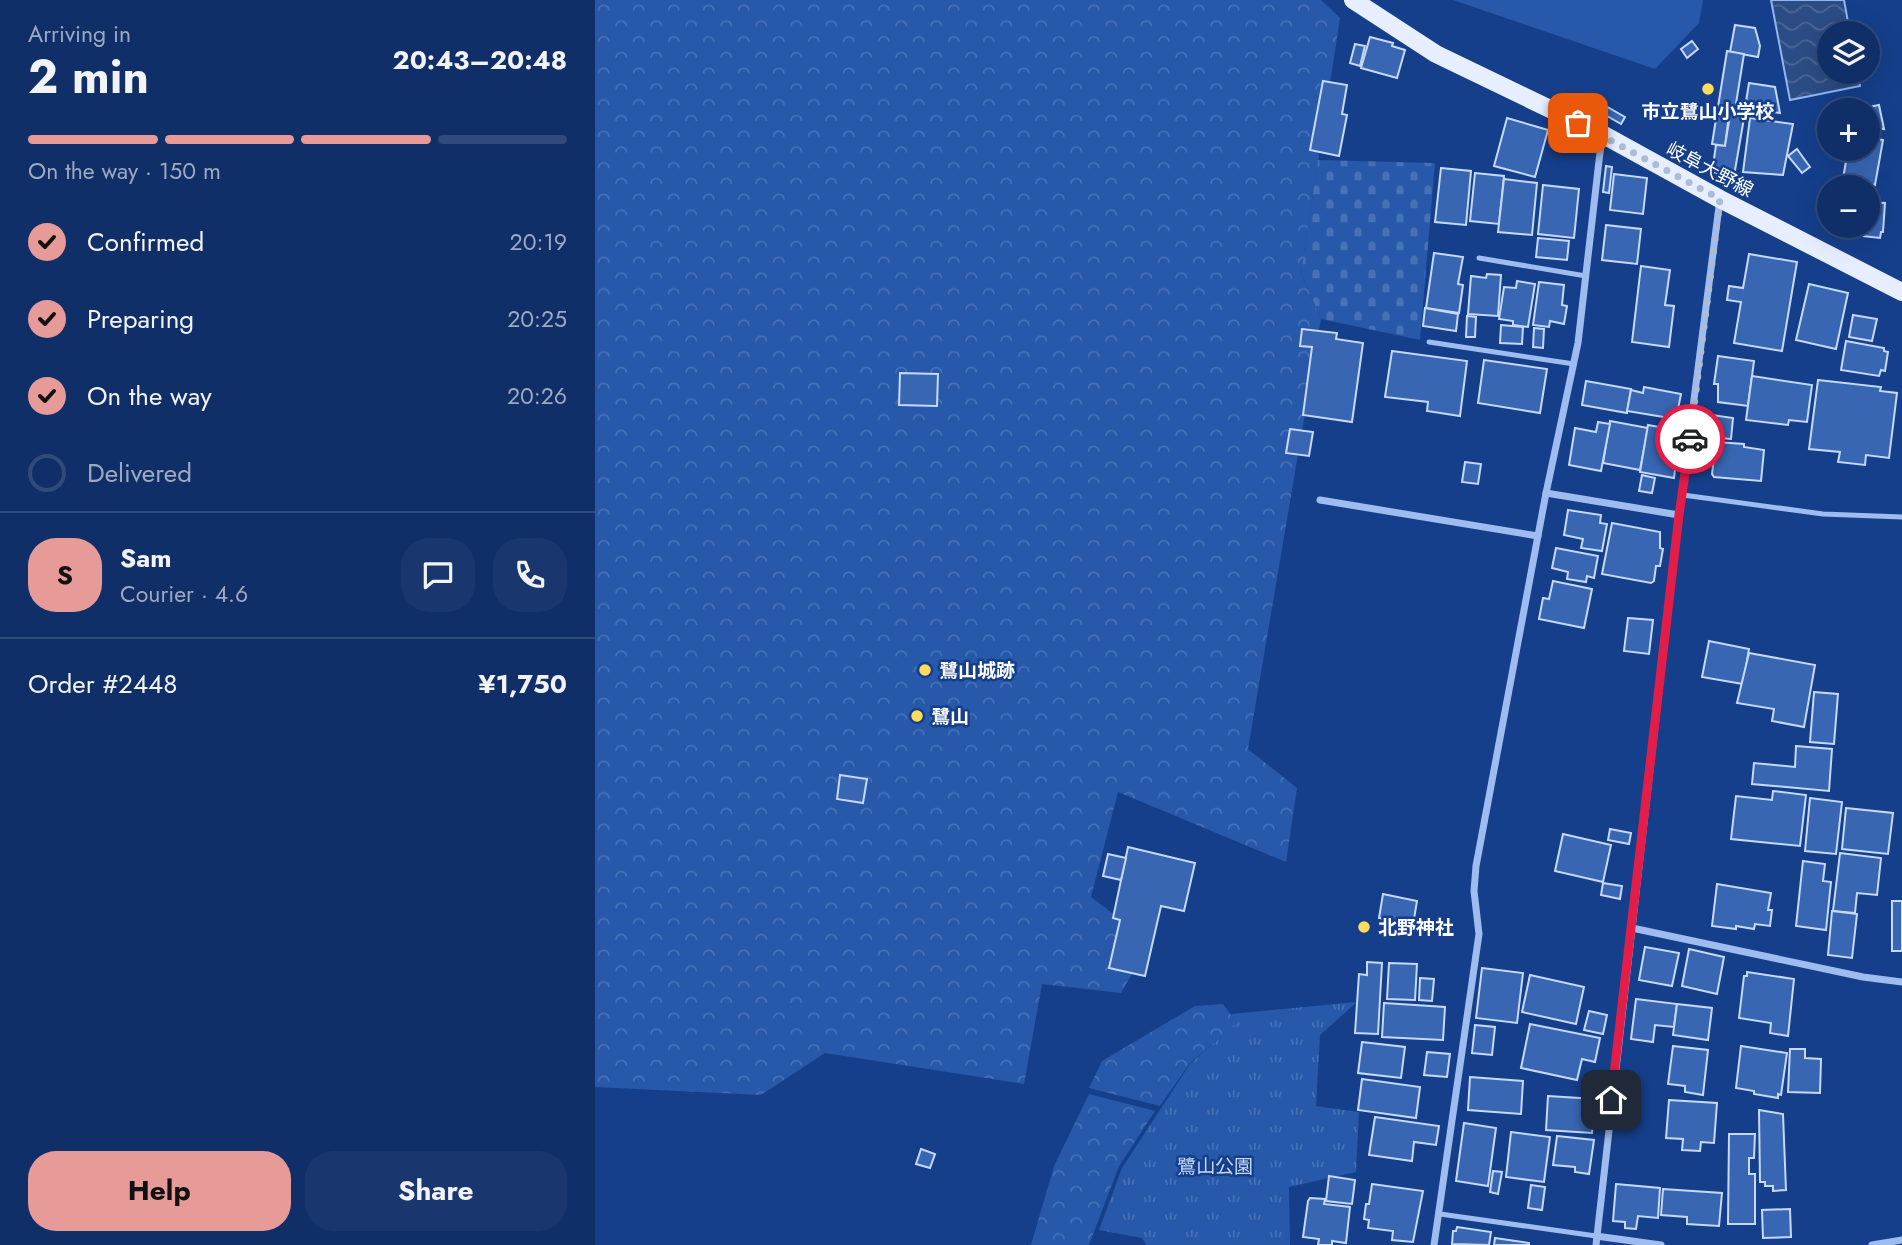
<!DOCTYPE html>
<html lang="en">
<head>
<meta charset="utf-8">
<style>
	:root { --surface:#102f68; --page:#19376e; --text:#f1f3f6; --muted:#9ca9c0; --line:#304a7c; --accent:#e69b98 }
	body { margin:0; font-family:Jost,"Noto Sans JP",sans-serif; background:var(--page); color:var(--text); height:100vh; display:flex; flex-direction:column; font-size:26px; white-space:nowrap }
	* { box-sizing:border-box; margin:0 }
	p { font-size:23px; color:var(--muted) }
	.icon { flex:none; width:38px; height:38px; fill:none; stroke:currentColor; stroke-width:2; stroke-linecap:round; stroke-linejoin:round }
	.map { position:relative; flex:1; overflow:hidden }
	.details { display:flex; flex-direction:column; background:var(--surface); width:595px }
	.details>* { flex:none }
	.buttons { position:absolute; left:1222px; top:21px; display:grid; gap:14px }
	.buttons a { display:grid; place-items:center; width:63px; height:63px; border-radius:50%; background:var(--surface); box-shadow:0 7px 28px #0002,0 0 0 2px var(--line); font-size:35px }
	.pin { position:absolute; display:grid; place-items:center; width:60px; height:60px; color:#fff; margin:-30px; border-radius:14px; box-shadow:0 4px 10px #0006 }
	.courier { position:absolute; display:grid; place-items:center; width:70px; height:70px; margin:-35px; border:5px solid #e11d48; border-radius:50%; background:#fff; color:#222; box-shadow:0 2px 9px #0007 }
	.head em { font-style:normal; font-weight:700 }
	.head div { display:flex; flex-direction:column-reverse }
	.head { display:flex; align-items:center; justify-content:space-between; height:119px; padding:0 28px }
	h1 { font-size:46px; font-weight:700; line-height:52px }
	.bar { display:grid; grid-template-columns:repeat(4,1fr); gap:10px 7px; align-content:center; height:84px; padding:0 28px }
	.bar i { height:9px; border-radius:5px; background:var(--line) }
	.bar .active { background:var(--accent) }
	.bar p { grid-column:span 4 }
	.line { display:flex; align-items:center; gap:18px; padding:0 28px; border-top:2px solid var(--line) }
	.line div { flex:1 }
	.round { display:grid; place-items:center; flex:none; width:74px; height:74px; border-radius:28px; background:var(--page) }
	ol { padding:0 28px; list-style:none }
	li { display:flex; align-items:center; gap:21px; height:77px }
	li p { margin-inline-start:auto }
	li .icon { padding:7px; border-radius:50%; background:var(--accent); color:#111; stroke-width:4 }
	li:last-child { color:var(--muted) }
	li i { width:38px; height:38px; border:4px solid var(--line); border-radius:50% }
	.button { display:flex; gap:14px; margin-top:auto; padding:14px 28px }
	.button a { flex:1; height:80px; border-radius:28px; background:var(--accent); color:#111; font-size:28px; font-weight:700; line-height:80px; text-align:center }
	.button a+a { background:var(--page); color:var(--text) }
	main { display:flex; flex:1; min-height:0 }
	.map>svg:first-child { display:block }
	.forest { fill:url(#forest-crowns) }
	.cemetery { fill:url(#cemetery-stones) }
	.park { fill:url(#park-tufts) }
	.pitch { fill:#2758aa }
	.water { fill:url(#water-waves); stroke:#90b6f2; stroke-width:2 }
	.building { fill:#3966b2; stroke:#c4d9fb; stroke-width:2 }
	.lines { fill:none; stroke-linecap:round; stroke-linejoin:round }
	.service { stroke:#9ebcef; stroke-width:5 }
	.minor { stroke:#9ebcef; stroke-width:7 }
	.primary { stroke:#e6eeff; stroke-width:18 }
	.done { stroke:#adbcd6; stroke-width:7; stroke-dasharray:0 12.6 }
	.route { stroke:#e11d48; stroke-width:9 }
	.poi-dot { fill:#ffdd5c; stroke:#153f8b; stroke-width:2.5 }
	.labels { text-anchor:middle; stroke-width:5; stroke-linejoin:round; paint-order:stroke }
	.poi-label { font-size:19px; font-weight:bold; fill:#fff; stroke:#153f8b; text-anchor:start }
	.street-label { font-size:19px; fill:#fff; stroke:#153f8b }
	.park-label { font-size:19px; fill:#c4d9fb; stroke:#153f8b }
</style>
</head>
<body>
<main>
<section class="details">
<div class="head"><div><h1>2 min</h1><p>Arriving in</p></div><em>20:43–20:48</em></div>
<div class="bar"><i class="active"></i><i class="active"></i><i class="active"></i><i></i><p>On the way · 150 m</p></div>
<ol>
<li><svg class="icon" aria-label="check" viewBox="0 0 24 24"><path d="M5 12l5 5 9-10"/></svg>Confirmed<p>20:19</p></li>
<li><svg class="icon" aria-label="check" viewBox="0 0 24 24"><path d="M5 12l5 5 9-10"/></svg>Preparing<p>20:25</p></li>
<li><svg class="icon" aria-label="check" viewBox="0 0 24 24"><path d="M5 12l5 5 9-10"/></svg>On the way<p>20:26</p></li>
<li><i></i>Delivered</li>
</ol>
<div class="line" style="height:126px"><b class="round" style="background:var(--accent);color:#111">S</b><div><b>Sam</b><p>Courier · 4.6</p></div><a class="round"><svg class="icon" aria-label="chat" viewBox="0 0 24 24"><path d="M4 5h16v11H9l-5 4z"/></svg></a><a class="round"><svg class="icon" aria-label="phone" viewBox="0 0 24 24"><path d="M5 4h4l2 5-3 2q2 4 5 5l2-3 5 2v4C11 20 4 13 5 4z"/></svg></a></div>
<div class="line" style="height:91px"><div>Order #2448</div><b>¥1,750</b></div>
<div class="button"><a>Help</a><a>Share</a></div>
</section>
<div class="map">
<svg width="1307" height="1245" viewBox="0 0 1307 1245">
	<defs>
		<pattern id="forest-crowns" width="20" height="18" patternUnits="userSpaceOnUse" patternTransform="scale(1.75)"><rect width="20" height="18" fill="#2758aa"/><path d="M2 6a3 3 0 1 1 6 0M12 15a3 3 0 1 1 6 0" fill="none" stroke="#4771b7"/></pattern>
		<pattern id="cemetery-stones" width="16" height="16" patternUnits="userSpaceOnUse" patternTransform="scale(1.75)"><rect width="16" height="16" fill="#2758aa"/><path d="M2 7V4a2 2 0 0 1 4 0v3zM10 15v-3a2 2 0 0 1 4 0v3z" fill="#4771b7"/></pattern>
		<pattern id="park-tufts" width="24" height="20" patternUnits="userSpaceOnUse" patternTransform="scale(1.75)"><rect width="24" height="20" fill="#2758aa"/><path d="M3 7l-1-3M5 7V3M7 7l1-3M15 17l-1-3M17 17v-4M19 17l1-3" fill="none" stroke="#4771b7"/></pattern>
		<pattern id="water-waves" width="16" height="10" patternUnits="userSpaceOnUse" patternTransform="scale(1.75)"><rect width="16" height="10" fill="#2c4c85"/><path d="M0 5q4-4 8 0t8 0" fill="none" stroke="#4c6797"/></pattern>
	</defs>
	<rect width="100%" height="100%" fill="#153f8b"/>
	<g class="forest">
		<polygon points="0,0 726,0 745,18 706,273 726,319 653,749 702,788 691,862 523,792 496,897 555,942 526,993 447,984 429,1084 230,1053 166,1095 0,1087"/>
		<polygon points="628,1004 642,1023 595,1063 565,1106 494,1088 507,1061 600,1006"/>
		<polygon points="494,1094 560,1111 524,1166 494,1245 436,1245 459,1166"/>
	</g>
	<polygon class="cemetery" points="723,160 840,163 825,340 726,319 706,273"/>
	<polygon class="park" points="762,1002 725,1035 721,1106 764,1112 761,1172 694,1187 695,1245 551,1245 547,1238 504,1230 527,1168 595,1064 641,1023 636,1014"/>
	<polygon class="pitch" points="858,0 1108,0 1104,23 1060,69"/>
	<polygon class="water" points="1176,0 1249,0 1255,33 1234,33 1234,72 1262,72 1265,86 1195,100"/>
	<g class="building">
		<polygon points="1140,25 1160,28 1165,46 1163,57 1135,52"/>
		<polygon points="775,37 798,43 797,46 810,50 802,78 766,68"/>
		<polygon points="1097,41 1103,49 1092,58 1086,49"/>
		<polygon points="760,44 770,46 765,66 755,63"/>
		<polygon points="1132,51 1149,54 1139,116 1134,115 1130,146 1117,144"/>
		<polygon points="728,81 752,85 747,114 752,115 744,156 715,150"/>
		<polygon points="1154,83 1180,87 1185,113 1150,108"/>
		<polygon points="1009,105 1030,117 1026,124 1005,112"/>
		<polygon points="1284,105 1289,129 1272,127 1272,110 1259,110"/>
		<polygon points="1135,115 1149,118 1139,176 1117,172 1121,145 1130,146"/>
		<polygon points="912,118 953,130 940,177 899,166"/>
		<polygon points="1155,118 1198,124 1188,175 1148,172"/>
		<polygon points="1272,137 1288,140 1280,185 1248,179 1253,149 1272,149"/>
		<polygon points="1202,149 1215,167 1207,173 1193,156"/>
		<polygon points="1011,166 1017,167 1014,193 1008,192"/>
		<polygon points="846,168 876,171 871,225 840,222"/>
		<polygon points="880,173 909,176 904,224 875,221"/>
		<polygon points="1019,174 1052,178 1048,214 1015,210"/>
		<polygon points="909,179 942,183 937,235 903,232"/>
		<polygon points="948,185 984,189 979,238 943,234"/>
		<polygon points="1272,202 1290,203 1288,232 1286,232 1285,238 1241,233 1242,226 1272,226"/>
		<polygon points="1011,225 1046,229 1042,264 1007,260"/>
		<polygon points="943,238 974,241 972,260 941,257"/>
		<polygon points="839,253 868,257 863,284 868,285 864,313 831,308"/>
		<polygon points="1154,254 1202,262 1187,351 1139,343 1146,302 1132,300 1134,286 1148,288"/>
		<polygon points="1046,266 1075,270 1070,305 1079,306 1074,347 1037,342"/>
		<polygon points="892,274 906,275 903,316 873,314 876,276 891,278"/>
		<polygon points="922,281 940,284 933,327 918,325 918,321 904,319 909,287 921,288"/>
		<polygon points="944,282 969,285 967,305 972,306 969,324 955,321 954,327 938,325"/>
		<polygon points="1214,284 1253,293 1241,349 1201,340"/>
		<polygon points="830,308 863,314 861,331 828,326"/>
		<polygon points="1258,315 1282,319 1277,341 1254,337"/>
		<polygon points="872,316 881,317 880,337 871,337"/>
		<polygon points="906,325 928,327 927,344 905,343"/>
		<polygon points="939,328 949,329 948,348 938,347"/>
		<polygon points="707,329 742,333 741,339 768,343 757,422 708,415 717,347 705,346"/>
		<polygon points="1251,341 1289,348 1289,351 1293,352 1290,371 1286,370 1284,376 1246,370"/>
		<polygon points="797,351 872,361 865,416 832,411 833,402 790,397"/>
		<polygon points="1123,356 1159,361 1153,406 1123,402 1123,384 1119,384"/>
		<polygon points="889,360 952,369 945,413 883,403"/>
		<polygon points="305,373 343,374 342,406 304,405"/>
		<polygon points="1157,376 1217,385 1212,422 1194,420 1193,425 1151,420"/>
		<polygon points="1223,380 1286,387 1285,391 1302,393 1294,458 1271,455 1270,465 1243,462 1245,452 1214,449"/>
		<polygon points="991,381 1036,389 1032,413 987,405"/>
		<polygon points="1049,387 1086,394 1081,419 1032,411 1036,390 1048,393"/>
		<polygon points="1117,415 1138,418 1136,439 1114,437"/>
		<polygon points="1015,421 1053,428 1045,470 1008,463"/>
		<polygon points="1003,422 1015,424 1006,471 974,465 980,428 1001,432"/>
		<polygon points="1053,425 1081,430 1077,452 1082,453 1079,478 1045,472"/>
		<polygon points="695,429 718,432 714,456 691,453"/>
		<polygon points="1121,442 1149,444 1149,447 1169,450 1166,481 1119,477 1117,474"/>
		<polygon points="870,462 886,464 883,484 867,482"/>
		<polygon points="1047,475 1060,478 1057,493 1044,491"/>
		<polygon points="973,510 1006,515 1005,523 1012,524 1007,551 986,548 988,539 969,535"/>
		<polygon points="1017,523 1065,532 1065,548 1068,549 1065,566 1061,566 1059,581 1056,583 1007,574"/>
		<polygon points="961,548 1003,556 999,578 992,576 991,582 972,579 973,572 957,568"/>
		<polygon points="958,581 997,589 989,628 944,619 948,598 954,599"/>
		<polygon points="1033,618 1058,620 1054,654 1029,651"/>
		<polygon points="1114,641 1154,649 1148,684 1107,677"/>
		<polygon points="1154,653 1220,665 1209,727 1177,721 1179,709 1142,703"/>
		<polygon points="1219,692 1243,694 1239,744 1215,742"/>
		<polygon points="1201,746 1237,749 1234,791 1157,784 1159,763 1200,767"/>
		<polygon points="245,775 272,779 268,803 242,799"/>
		<polygon points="1178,791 1211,795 1205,846 1136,839 1141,796 1177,800"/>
		<polygon points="1215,798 1247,802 1241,854 1210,851"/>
		<polygon points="1251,808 1298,813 1293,854 1247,849"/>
		<polygon points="1015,829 1036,833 1034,844 1013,840"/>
		<polygon points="968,834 1016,845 1008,882 960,871"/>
		<polygon points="533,847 600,863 589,911 566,906 550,976 514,968 525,920 518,918"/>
		<polygon points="1245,853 1286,858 1282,895 1262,893 1260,913 1238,911"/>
		<polygon points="513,854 531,858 526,880 508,876"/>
		<polygon points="1208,861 1230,864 1228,881 1236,882 1231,930 1201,926"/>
		<polygon points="1008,883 1027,886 1025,899 1006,895"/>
		<polygon points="1122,884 1176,893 1173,910 1177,910 1175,926 1160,924 1159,929 1141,926 1141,929 1117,926"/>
		<polygon points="788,894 822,901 818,925 784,918"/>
		<rect x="1297" y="901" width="10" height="50"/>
		<polygon points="1237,911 1262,914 1257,958 1233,955"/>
		<polygon points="1050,947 1084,953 1077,986 1044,980"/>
		<polygon points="1094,949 1129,957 1122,994 1087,986"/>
		<polygon points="772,962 787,963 783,1034 760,1033 764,974 772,975"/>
		<polygon points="794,963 822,964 820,1000 792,999"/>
		<polygon points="887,968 928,973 922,1023 881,1018"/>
		<polygon points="1152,972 1199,979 1193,1036 1175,1033 1176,1023 1144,1018 1149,976 1152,976"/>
		<polygon points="935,975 989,987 981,1024 927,1012"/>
		<polygon points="825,978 839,979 837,1001 824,1000"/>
		<polygon points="1041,999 1082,1004 1079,1027 1060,1025 1058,1042 1036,1039"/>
		<polygon points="789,1003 850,1007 848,1040 787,1037"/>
		<polygon points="1082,1004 1117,1008 1113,1040 1078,1035"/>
		<polygon points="994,1011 1012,1015 1008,1034 989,1030"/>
		<polygon points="935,1024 1005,1038 1000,1062 987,1059 982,1080 926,1068"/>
		<polygon points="880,1025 900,1027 897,1055 877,1053"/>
		<polygon points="767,1042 810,1047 806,1078 763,1073"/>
		<polygon points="1078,1046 1113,1050 1108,1095 1090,1092 1090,1086 1073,1084"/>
		<polygon points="1146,1046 1192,1053 1186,1095 1183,1094 1183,1098 1159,1094 1159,1091 1141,1088"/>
		<polygon points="1195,1049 1210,1049 1210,1058 1226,1059 1225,1093 1193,1092"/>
		<polygon points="832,1052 855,1054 852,1077 829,1075"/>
		<polygon points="875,1077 928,1081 926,1114 873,1110"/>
		<polygon points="767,1079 825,1087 821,1118 763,1110"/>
		<polygon points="953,1096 1000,1099 997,1133 951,1130"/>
		<polygon points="1074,1100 1122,1103 1119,1143 1106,1142 1105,1151 1087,1150 1088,1139 1071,1138"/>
		<polygon points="1164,1110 1188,1114 1191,1190 1178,1191 1178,1186 1170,1186 1170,1182 1165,1182"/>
		<polygon points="780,1117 844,1126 841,1145 819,1142 817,1161 774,1155"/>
		<polygon points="869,1123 901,1128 893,1186 861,1181"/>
		<polygon points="916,1132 955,1137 949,1182 911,1177"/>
		<polygon points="1134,1134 1160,1134 1159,1158 1154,1158 1154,1174 1160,1174 1160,1224 1133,1224"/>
		<polygon points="962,1136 999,1140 994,1174 980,1172 980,1167 958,1165"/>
		<polygon points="326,1149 340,1154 335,1168 321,1164"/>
		<polygon points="898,1171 907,1172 903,1194 895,1192"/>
		<polygon points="734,1176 760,1180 757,1204 731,1201"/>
		<polygon points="777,1184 828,1191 818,1242 797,1240 798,1231 773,1228 774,1220 769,1219 771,1204 774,1204"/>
		<polygon points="1021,1184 1065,1188 1063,1218 1043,1216 1041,1229 1030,1228 1030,1222 1018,1221"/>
		<polygon points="936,1185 950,1187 947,1210 933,1208"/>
		<polygon points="1068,1189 1127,1193 1124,1226 1092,1224 1092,1217 1066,1215"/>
		<polygon points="715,1198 730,1199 729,1204 755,1207 751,1243 737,1241 737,1245 723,1245 724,1239 708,1237 713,1201"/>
		<polygon points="1195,1209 1196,1237 1168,1238 1167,1210"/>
		<polygon points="862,1227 896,1232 894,1245 857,1244 858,1231 861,1231"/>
		<polygon points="900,1238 934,1243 934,1245 899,1245"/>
	</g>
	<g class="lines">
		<g class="service">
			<polyline points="884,258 991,276"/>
			<polyline points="834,342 979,364"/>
			<polyline points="1088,495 1228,514 1307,517"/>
			<polyline points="845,1214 1001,1236"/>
		</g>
		<g class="minor">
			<polyline points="951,493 1084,515"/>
			<polyline points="725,500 943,536"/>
			<polyline points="1037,928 1268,977 1307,982"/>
			<polyline points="1001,1236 1066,1245"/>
			<polyline points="839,1245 884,934 879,891 881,866 951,493 983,343 1007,135"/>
			<polyline points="1001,1245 1084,515 1125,199"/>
			<polyline points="1277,1245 1307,1240"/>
		</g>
		<polyline class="primary" points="758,0 841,54 1007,134 1125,199 1307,292"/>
	</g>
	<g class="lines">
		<polyline class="done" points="983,123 1125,199 1095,439"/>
		<polyline class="route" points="1016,1100 1084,515 1095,439"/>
	</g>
	<g class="poi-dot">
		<circle cx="1113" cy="89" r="7"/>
		<circle cx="330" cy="670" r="7"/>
		<circle cx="322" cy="716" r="7"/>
		<circle cx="769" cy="927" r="7"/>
	</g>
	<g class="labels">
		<g class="poi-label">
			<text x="1113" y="118" text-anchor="middle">市立鷺山小学校</text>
			<text x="344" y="677">鷺山城跡</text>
			<text x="336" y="723">鷺山</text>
			<text x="783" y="934">北野神社</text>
		</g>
		<g class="street-label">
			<text transform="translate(1115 169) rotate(28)" y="7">岐阜大野線</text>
		</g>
		<g class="park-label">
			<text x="620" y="1173">鷺山公園</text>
		</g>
	</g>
</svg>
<div class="buttons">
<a><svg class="icon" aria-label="layers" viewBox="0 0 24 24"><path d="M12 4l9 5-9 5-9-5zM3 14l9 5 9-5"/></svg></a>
<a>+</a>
<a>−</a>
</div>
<div class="pin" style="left:983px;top:123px;background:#ea580c"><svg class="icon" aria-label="bag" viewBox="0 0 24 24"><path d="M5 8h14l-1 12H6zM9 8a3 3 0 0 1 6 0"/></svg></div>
<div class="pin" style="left:1016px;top:1100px;background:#1f2937"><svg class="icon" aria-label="home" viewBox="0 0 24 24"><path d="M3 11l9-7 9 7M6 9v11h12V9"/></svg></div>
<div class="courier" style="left:1095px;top:439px"><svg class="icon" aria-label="car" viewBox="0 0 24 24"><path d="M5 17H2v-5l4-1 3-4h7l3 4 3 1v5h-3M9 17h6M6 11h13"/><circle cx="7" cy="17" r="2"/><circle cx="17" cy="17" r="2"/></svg></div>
</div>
</main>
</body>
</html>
